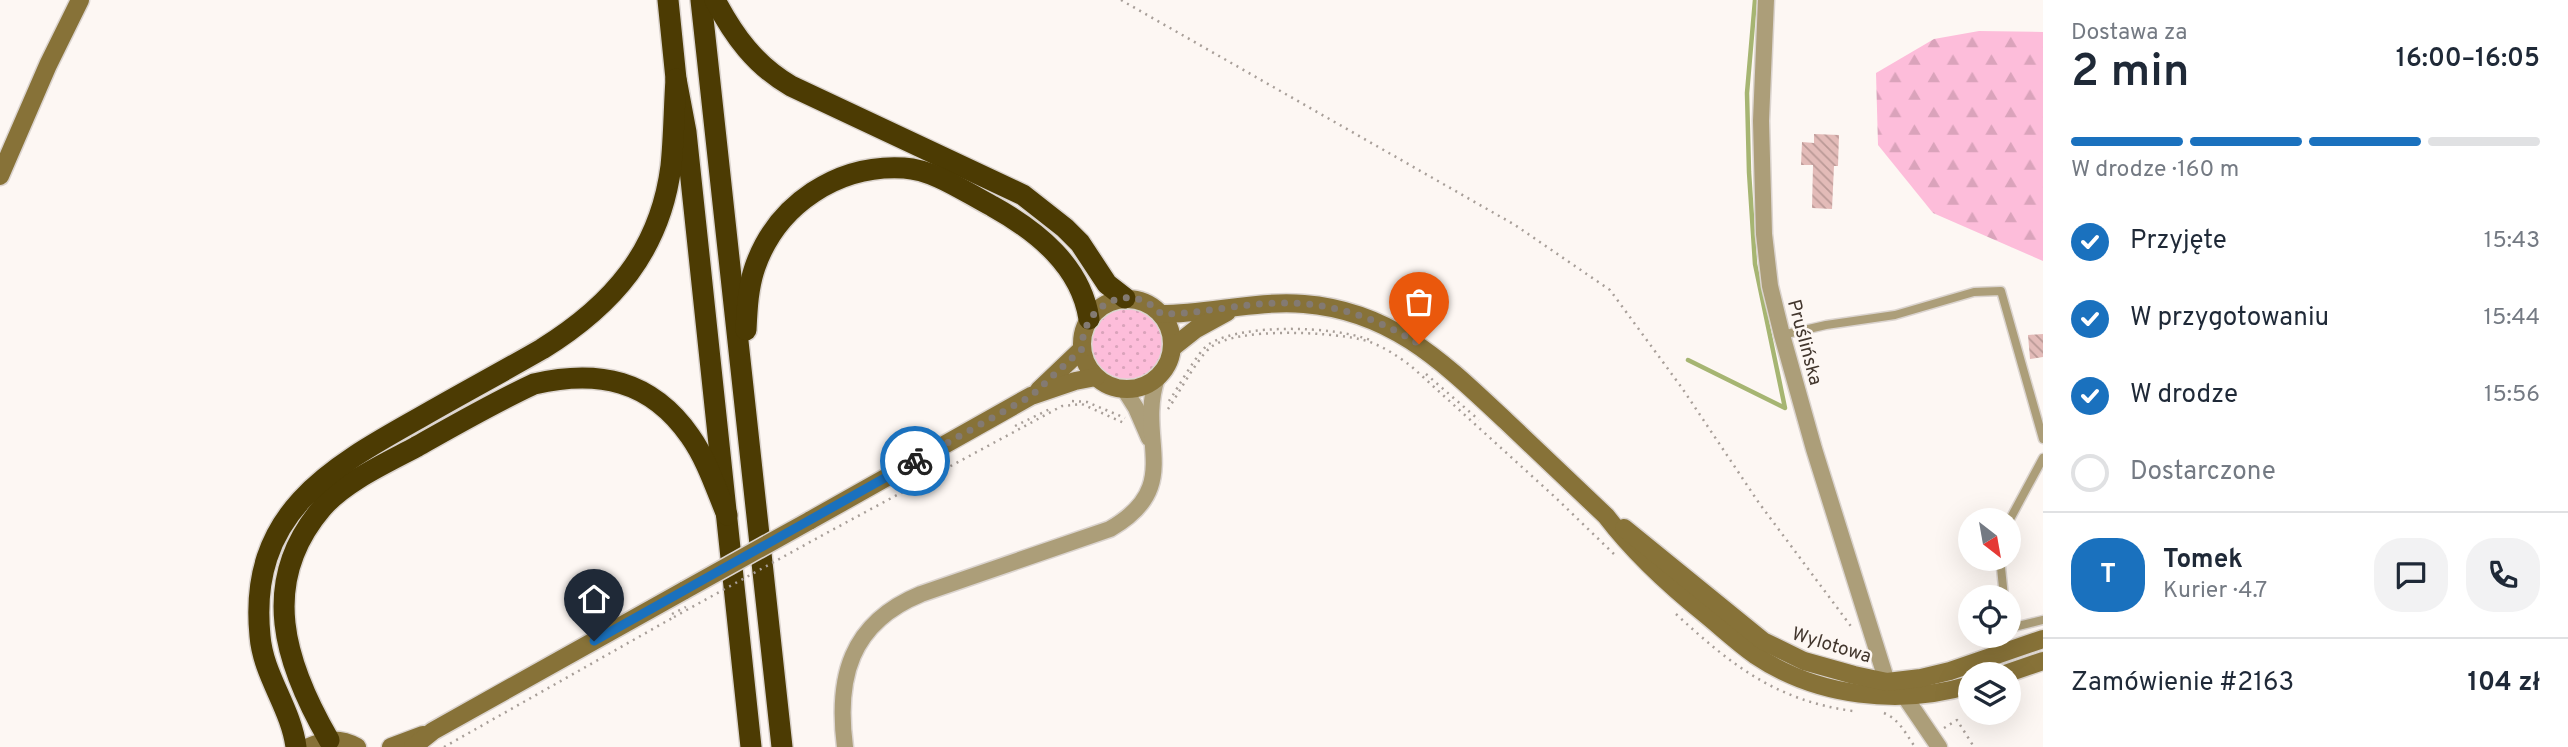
<!DOCTYPE html>
<html lang="pl">
<head>
<meta charset="utf-8">
<style>
	:root { --surface:#fff; --page:#f2f2f3; --text:#1f2937; --muted:#747a83; --line:#e0e1e3; --accent:#1a71be }
	body { margin:0; font-family:Overpass,sans-serif; background:var(--page); color:var(--text); height:100vh; display:flex; flex-direction:column; font-size:26px; white-space:nowrap }
	* { box-sizing:border-box; margin:0 }
	p { font-size:23px; color:var(--muted) }
	.icon { flex:none; width:38px; height:38px; fill:none; stroke:currentColor; stroke-width:2; stroke-linecap:round; stroke-linejoin:round }
	.map { position:relative; flex:1; overflow:hidden }
	.sheet { display:flex; flex-direction:column; background:var(--surface); width:525px }
	.sheet>* { flex:none }
	.needle { width:46px; rotate:149deg }
	.buttons { position:absolute; left:1958px; top:508px; display:grid; gap:14px }
	.buttons a { display:grid; place-items:center; width:63px; height:63px; border-radius:50%; background:var(--surface); box-shadow:0 7px 28px #0002; font-size:35px }
	.pin { position:absolute; display:grid; place-items:center; width:60px; height:60px; color:#fff; margin:-72px -30px; border-radius:50% 50% 50% 0; rotate:-45deg; box-shadow:0 0 7px #0007 }
	.pin .icon { rotate:45deg }
	.courier { position:absolute; display:grid; place-items:center; width:70px; height:70px; margin:-35px; border:5px solid #1a71be; border-radius:50%; background:#fff; color:#222; box-shadow:0 2px 9px #0007 }
	.overview em { font-style:normal; font-weight:600 }
	.overview div { display:flex; flex-direction:column-reverse }
	.overview { display:flex; align-items:center; justify-content:space-between; height:119px; padding:0 28px }
	h1 { font-size:46px; font-weight:600; line-height:52px }
	.bar { display:grid; grid-template-columns:repeat(4,1fr); gap:10px 7px; align-content:center; height:84px; padding:0 28px }
	.bar i { height:9px; border-radius:5px; background:var(--line) }
	.bar .active { background:var(--accent) }
	.bar p { grid-column:span 4 }
	.line { display:flex; align-items:center; gap:18px; padding:0 28px; border-top:2px solid var(--line) }
	.line div { flex:1 }
	.round { display:grid; place-items:center; flex:none; width:74px; height:74px; border-radius:28px; background:var(--page) }
	ol { padding:0 28px; list-style:none }
	li { display:flex; align-items:center; gap:21px; height:77px }
	li p { margin-inline-start:auto }
	li .icon { padding:7px; border-radius:50%; background:var(--accent); color:#fff; stroke-width:4 }
	li:last-child { color:var(--muted) }
	li i { width:38px; height:38px; border:4px solid var(--line); border-radius:50% }
	main { display:flex; flex:1; min-height:0 }
	.map>svg:first-child { display:block }
	.grass { fill:url(#grass-dots) }
	.forest { fill:url(#forest-firs) }
	.lines { fill:none; stroke-linecap:round; stroke-linejoin:round }
	.stream { stroke:#a6b572; stroke-width:4.5 }
	.building { fill:url(#building-back-hatch) }
	.lane-casing { stroke:#dbd4cf; stroke-width:11 }
	.street-casing { stroke:#dbd4cf; stroke-width:19 }
	.secondary-casing { stroke:#dbd4cf; stroke-width:21 }
	.highway-casing { stroke:#dbd4cf; stroke-width:24 }
	.path { stroke:#a89f99; stroke-width:2.5; stroke-dasharray:2 5; stroke-linecap:butt }
	.lane { stroke:#ac9e79; stroke-width:8 }
	.street { stroke:#ac9e79; stroke-width:16 }
	.secondary { stroke:#877238; stroke-width:18 }
	.highway { stroke:#4c3b03; stroke-width:21 }
	.secondary-bridge-casing { stroke:#dbd4cf; stroke-width:21; stroke-linecap:butt }
	.path-bridge { stroke:#a89f99; stroke-width:2.5; stroke-dasharray:2 5; stroke-linecap:butt }
	.secondary-bridge { stroke:#877238; stroke-width:18 }
	.done { stroke:#837a72; stroke-width:7; stroke-dasharray:0 12.6 }
	.route { stroke:#1a71be; stroke-width:9 }
	.labels { text-anchor:middle; stroke-width:5; stroke-linejoin:round; paint-order:stroke }
	.street-label { font-size:19px; fill:#42362d; stroke:#fdf7f3 }
</style>
</head>
<body>
<main>
<div class="map">
<svg width="2043" height="747" viewBox="0 0 2043 747">
	<defs>
		<pattern id="grass-dots" width="8" height="8" patternUnits="userSpaceOnUse" patternTransform="scale(1.75)"><rect width="8" height="8" fill="#fdbdda"/><path d="M2 2h.1M6 6h.1" fill="none" stroke="#daa3bb" stroke-width="1.8" stroke-linecap="round"/></pattern>
		<pattern id="forest-firs" width="22" height="20" patternUnits="userSpaceOnUse" patternTransform="scale(1.75)"><rect width="22" height="20" fill="#fdbdda"/><path d="M5 1l3.5 6h-7zM16 11l3.5 6h-7z" fill="#daa3bb"/></pattern>
		<pattern id="building-back-hatch" width="6" height="6" patternUnits="userSpaceOnUse" patternTransform="scale(1.75)"><rect width="6" height="6" fill="#e3bbb8"/><path d="M-1 5l2 2M0 0l6 6M5-1l2 2" fill="none" stroke="#ba9996"/></pattern>
	</defs>
	<rect width="100%" height="100%" fill="#fdf7f3"/>
	<circle class="grass" cx="1127" cy="344" r="35"/>
	<polygon class="forest" points="1979,31 2043,32 2043,261 1933,213 1878,145 1876,73 1934,39"/>
	<g class="lines">
		<polyline class="stream" points="1688,360 1785,408 1755,264 1749,172 1747,93 1755,0"/>
	</g>
	<g class="building">
		<polygon points="1814,134 1839,135 1838,166 1834,166 1832,209 1812,208 1813,165 1801,165 1802,142 1814,143"/>
		<polygon points="2043,334 2043,357 2030,359 2028,335"/>
	</g>
	<g class="lines">
		<g class="lane-casing">
			<g id="lane">
				<polyline points="1782,335 1826,325 1895,315 1974,292 2001,291 2043,439"/>
				<polyline points="2009,521 2043,458"/>
				<polyline points="2000,558 2004,597"/>
				<polyline points="2009,613 2014,627 2043,620"/>
			</g>
		</g>
		<g class="street-casing">
			<g id="street">
				<polyline points="1766,0 1761,121 1764,234 1770,286 1782,335 1814,449 1887,682 1905,697 1939,747"/>
				<polyline points="1124,389 1136,408 1149,438"/>
				<path d="M 845,747 C 836,678 850,623 921,594 L 1110,529 C 1185,486 1136,441 1157,378"/>
			</g>
		</g>
		<g class="secondary-casing">
			<g id="secondary">
				<polyline points="0,176 48,65 80,0"/>
				<circle cx="1127" cy="344" r="45"/>
				<path d="M 1162,314 C 1209,314 1257,300 1304,304 C 1393,311 1445,364 1506,421 C 1540,453 1573,485 1606,516 C 1635,554 1669,585 1705,614 C 1722,628 1737,642 1755,655 C 1817,697 1900,706 1970,685"/>
				<polyline points="1172,348 1196,329 1227,312"/>
				<polyline points="1039,390 1082,349"/>
				<polyline points="809,521 1031,396 1075,381 1096,377"/>
				<polyline points="1624,528 1763,641 1804,661 1854,675 1887,682 1921,678 1950,671 2043,639"/>
				<polyline points="2005,674 2043,661"/>
				<path d="M 309,747 C 326,739 340,738 357,747"/>
				<polyline points="391,747 423,735"/>
				<polyline points="413,747 433,731 685,590"/>
			</g>
		</g>
		<g class="highway-casing">
			<g id="highway">
				<polyline points="668,0 676,79 686,132 751,747"/>
				<polyline points="701,0 782,747"/>
				<path d="M 715,0 C 734,36 755,65 791,86 L 1023,195 L 1065,228 L 1080,243 L 1107,284 L 1125,298"/>
				<path d="M 746,330 C 747,309 748,287 755,267 C 777,204 838,164 904,168 C 935,170 965,192 992,206 C 1037,231 1081,266 1089,319"/>
				<path d="M 329,740 C 285,664 258,583 322,508 C 344,482 386,463 416,447 C 455,425 493,403 534,384 C 598,369 651,380 690,436 C 707,460 716,489 727,515"/>
				<path d="M 296,747 C 291,708 263,675 260,636 C 248,514 328,469 421,417 C 461,394 502,372 542,349 C 613,305 660,251 671,166 C 674,137 674,108 676,79"/>
			</g>
		</g>
		<g class="path">
			<polyline points="1121,0 1515,225 1610,290 1682,388 1759,503 1853,629"/>
			<polyline points="1426,374 1479,420"/>
			<polyline points="1072,401 1087,402 1125,418"/>
			<path d="M 1169,401 C 1178,388 1198,351 1209,344 C 1243,323 1334,326 1370,340"/>
			<path d="M 1168,409 C 1179,393 1198,357 1211,347 C 1238,327 1327,332 1359,339 C 1379,343 1396,355 1411,366 L 1556,498 L 1616,556"/>
			<polyline points="1015,426 1050,409"/>
			<polyline points="821,536 1062,406 1082,404 1124,423"/>
			<path d="M 1676,614 C 1731,665 1777,701 1853,711"/>
			<path d="M 1884,713 C 1899,719 1906,734 1915,747"/>
			<polyline points="1944,728 1957,720 1974,747"/>
			<polyline points="444,747 674,617"/>
		</g>
		<use href="#lane" class="lane"/>
		<use href="#street" class="street"/>
		<use href="#secondary" class="secondary"/>
		<use href="#highway" class="highway"/>
		<g class="secondary-bridge-casing">
			<polyline id="secondary-bridge" points="685,590 809,521"/>
		</g>
		<g class="path-bridge">
			<polyline points="672,614 686,607"/>
			<polyline points="674,617 821,536"/>
		</g>
		<use href="#secondary-bridge" class="secondary-bridge"/>
	</g>
	<g class="lines">
		<path class="done" d="M 915,461 L 1031,396 L 1082,349 C 1081,305 1131,279 1161,314 C 1203,314 1245,302 1286,303 C 1334,303 1379,319 1419,344"/>
		<polyline class="route" points="594,641 915,461"/>
	</g>
	<g class="labels">
		<g class="street-label">
			<text transform="translate(1806 342) rotate(75)" y="7">Pruślińska</text>
			<text transform="translate(1832 644) rotate(17)" y="7">Wylotowa</text>
		</g>
	</g>
</svg>
<div class="buttons">
<a><svg class="needle" viewBox="-14 -14 28 28"><path d="M0-13l5 13h-10z" fill="#e53935"/><path d="M0 13l5-13h-10z" fill="#747a83"/></svg></a>
<a><svg class="icon" aria-label="locate" viewBox="0 0 24 24"><circle cx="12" cy="12" r="6"/><path d="M12 2v4M12 18v4M2 12h4M18 12h4"/></svg></a>
<a><svg class="icon" aria-label="layers" viewBox="0 0 24 24"><path d="M12 4l9 5-9 5-9-5zM3 14l9 5 9-5"/></svg></a>
</div>
<div class="pin" style="left:1419px;top:344px;background:#ea580c"><svg class="icon" aria-label="bag" viewBox="0 0 24 24"><path d="M5 8h14l-1 12H6zM9 8a3 3 0 0 1 6 0"/></svg></div>
<div class="pin" style="left:594px;top:641px;background:#1f2937"><svg class="icon" aria-label="home" viewBox="0 0 24 24"><path d="M3 11l9-7 9 7M6 9v11h12V9"/></svg></div>
<div class="courier" style="left:915px;top:461px"><svg class="icon" aria-label="bike" viewBox="0 0 24 24"><circle cx="6" cy="16" r="4"/><circle cx="18" cy="16" r="4"/><path d="M6 16l4-8h5l3 8M10 8l3 8H6M13 5h3"/></svg></div>
</div>
<section class="sheet">
<div class="overview"><div><h1>2 min</h1><p>Dostawa za</p></div><em>16:00–16:05</em></div>
<div class="bar"><i class="active"></i><i class="active"></i><i class="active"></i><i></i><p>W drodze · 160 m</p></div>
<ol>
<li><svg class="icon" aria-label="check" viewBox="0 0 24 24"><path d="M5 12l5 5 9-10"/></svg>Przyjęte<p>15:43</p></li>
<li><svg class="icon" aria-label="check" viewBox="0 0 24 24"><path d="M5 12l5 5 9-10"/></svg>W przygotowaniu<p>15:44</p></li>
<li><svg class="icon" aria-label="check" viewBox="0 0 24 24"><path d="M5 12l5 5 9-10"/></svg>W drodze<p>15:56</p></li>
<li><i></i>Dostarczone</li>
</ol>
<div class="line" style="height:126px"><b class="round" style="background:var(--accent);color:#fff">T</b><div><b>Tomek</b><p>Kurier · 4.7</p></div><a class="round"><svg class="icon" aria-label="chat" viewBox="0 0 24 24"><path d="M4 5h16v11H9l-5 4z"/></svg></a><a class="round"><svg class="icon" aria-label="phone" viewBox="0 0 24 24"><path d="M5 4h4l2 5-3 2q2 4 5 5l2-3 5 2v4C11 20 4 13 5 4z"/></svg></a></div>
<div class="line" style="height:91px"><div>Zamówienie #2163</div><b>104 zł</b></div>
</section>
</main>
</body>
</html>
